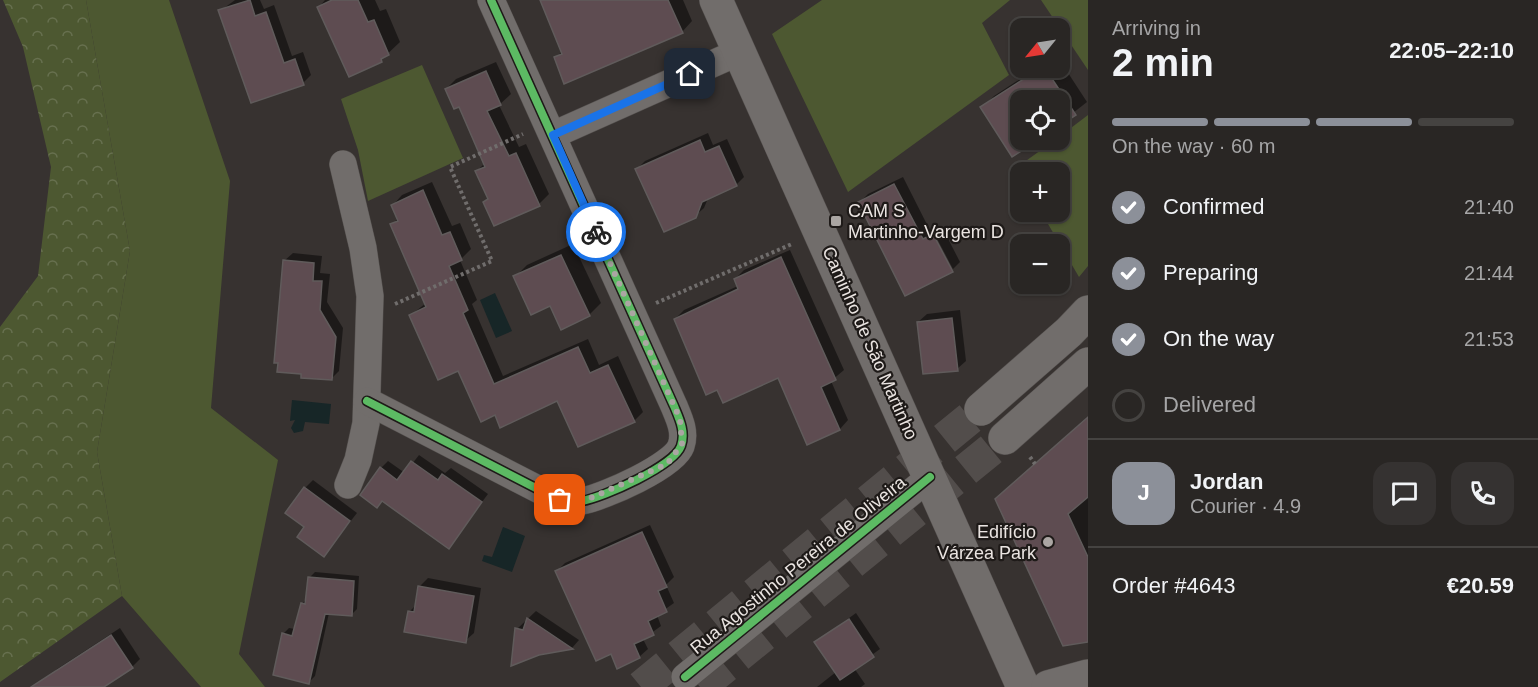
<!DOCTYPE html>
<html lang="en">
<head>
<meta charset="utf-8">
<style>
	:root { --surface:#292624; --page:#353231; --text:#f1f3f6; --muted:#a5a5a6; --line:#454341; --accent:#8c9099 }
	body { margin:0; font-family:Arial,sans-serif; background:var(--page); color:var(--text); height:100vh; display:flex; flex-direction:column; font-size:22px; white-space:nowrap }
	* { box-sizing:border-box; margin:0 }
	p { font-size:20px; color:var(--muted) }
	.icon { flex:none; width:33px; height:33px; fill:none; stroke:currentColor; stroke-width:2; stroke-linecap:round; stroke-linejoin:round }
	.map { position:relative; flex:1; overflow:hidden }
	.side { display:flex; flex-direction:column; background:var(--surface); width:450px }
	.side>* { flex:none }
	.needle { width:39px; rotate:240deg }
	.fabs { position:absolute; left:1010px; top:18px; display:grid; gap:12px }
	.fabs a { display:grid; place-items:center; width:60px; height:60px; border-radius:12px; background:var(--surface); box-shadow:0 2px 4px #0004,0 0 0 2px var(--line); font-size:30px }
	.pin { position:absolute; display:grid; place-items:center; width:51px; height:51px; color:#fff; margin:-26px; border-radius:12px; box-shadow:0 3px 9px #0006 }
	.courier { position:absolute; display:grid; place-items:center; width:60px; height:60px; margin:-30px; border:4px solid #1a73e8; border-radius:50%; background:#fff; color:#222; box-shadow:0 2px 8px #0007 }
	.headline em { font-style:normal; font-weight:600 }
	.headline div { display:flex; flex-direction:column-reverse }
	.headline { display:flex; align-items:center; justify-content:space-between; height:102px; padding:0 24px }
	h1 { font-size:39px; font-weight:600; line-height:45px }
	.bar { display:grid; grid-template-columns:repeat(4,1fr); gap:9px 6px; align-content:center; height:72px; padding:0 24px }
	.bar i { height:8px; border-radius:4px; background:var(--line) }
	.bar .current { background:var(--accent) }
	.bar p { grid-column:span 4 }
	.line { display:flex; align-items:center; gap:15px; padding:0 24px; border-top:2px solid var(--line) }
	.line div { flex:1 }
	.round { display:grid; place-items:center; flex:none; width:63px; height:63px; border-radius:18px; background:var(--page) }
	ol { padding:0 24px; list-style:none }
	li { display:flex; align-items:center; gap:18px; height:66px }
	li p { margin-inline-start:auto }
	li .icon { padding:6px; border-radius:50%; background:var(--accent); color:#fff; stroke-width:4 }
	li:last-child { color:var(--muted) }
	li i { width:33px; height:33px; border:3px solid var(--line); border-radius:50% }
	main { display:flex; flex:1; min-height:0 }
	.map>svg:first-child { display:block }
	.green { fill:#4d5831 }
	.forest { fill:url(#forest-crowns) }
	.water { fill:#172627 }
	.shadow { fill:#0007 }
	.building { fill:#5e4c51; stroke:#605b5b; stroke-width:1.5 }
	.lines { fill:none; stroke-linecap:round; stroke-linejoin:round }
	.secondary-tunnel { stroke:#524d4b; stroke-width:33; stroke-dasharray:33 16; stroke-linecap:butt }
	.street-casing { stroke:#534f4d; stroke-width:28 }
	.secondary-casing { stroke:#534f4d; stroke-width:34 }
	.path { stroke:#706d6c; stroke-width:4; stroke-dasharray:3 3; stroke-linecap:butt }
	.street { stroke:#716d6b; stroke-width:27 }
	.secondary { stroke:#716d6b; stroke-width:33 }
	.cycleway-casing { stroke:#1e1a18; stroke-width:11 }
	.cycleway { stroke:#5cba63; stroke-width:8 }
	.done { stroke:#aba6a3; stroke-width:6; stroke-dasharray:0 10.8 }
	.route { stroke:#1a73e8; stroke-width:8 }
	.poi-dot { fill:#aba6a3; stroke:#1e1a18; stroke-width:2 }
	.labels { text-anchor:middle; stroke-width:4.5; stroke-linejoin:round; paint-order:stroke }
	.poi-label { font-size:18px; fill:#eae4e1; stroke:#1e1a18; text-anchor:start }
	.street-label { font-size:18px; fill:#eae4e1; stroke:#1e1a18 }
</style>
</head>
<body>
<main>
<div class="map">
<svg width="1088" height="687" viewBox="0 0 1088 687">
	<defs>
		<pattern id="forest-crowns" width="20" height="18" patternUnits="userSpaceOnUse" patternTransform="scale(1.5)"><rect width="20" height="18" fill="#4d5831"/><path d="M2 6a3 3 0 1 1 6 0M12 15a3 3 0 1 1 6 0" fill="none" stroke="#67704f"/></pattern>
	</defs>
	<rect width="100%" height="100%" fill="#373230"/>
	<g class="green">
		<polygon points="86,0 169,0 230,181 211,408 278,460 239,654 265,687 201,687 122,596 97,452 130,251"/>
		<polygon points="822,0 1010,0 982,23 1009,75 848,192 772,34"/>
		<polygon points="1041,0 1088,0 1088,70"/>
		<polygon points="422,65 463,158 368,201 358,150 341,99"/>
		<polygon points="1088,115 1088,266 1079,277 1041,212 1059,212 1059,172 1020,172 1020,175 1016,168 1055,140 1059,140 1059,137"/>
	</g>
	<polygon class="forest" points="3,0 86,0 130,251 97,452 122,596 0,682 0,327 38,276 51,167 23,47"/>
	<g class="water">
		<polygon points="495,293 512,331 496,338 480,300"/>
		<polygon points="292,400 331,404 329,424 305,422 303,431 294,433 291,428 295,420 290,421"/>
		<polygon points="503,527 525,536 512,572 482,561 484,555 492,557"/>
	</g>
	<g class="shadow">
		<polygon points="235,0 260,0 264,9 274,5 292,56 303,52 311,75 303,83 220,11"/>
		<polygon points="325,0 375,0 380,11 386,9 400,42 381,60 350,75 319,7"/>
		<polygon points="541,0 683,0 692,21 682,32 556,58 562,51"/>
		<polygon points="1059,59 1087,102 1059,124 1059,100 1020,100 1020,140 1036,140 1012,155 982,108 994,96 1037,68 1059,68"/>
		<polygon points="496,62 511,94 499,105 519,147 526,144 549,194 539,204 485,202 489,198 477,171 485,163 460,105 446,89 456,79"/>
		<polygon points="708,133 713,145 727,139 744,177 736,185 708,198 704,208 695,216 637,169 645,161"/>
		<polygon points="903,177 950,270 953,270 906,294 860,202 868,194"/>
		<polygon points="432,182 452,226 460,223 471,249 460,260 477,300 472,304 503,376 588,339 599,365 618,356 643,412 634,421 558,399 495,413 411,315 426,303 392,225 398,218 393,205 402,195"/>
		<polygon points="942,227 960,262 953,269 933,231"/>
		<polygon points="573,244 601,303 589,315 550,304 515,277 527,265"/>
		<polygon points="790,250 844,370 831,381 848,420 840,429 808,443 778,376 718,388 675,319 684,310 738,286 735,279 744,270"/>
		<polygon points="293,253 322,256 320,273 330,274 327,302 343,328 339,371 331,379 284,261"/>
		<polygon points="960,310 966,361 957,369 918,322 927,314"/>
		<polygon points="1088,416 1088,641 997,499"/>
		<polygon points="419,455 445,473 451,468 488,494 448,547 383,500 377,506 381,468 388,461 405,473"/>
		<polygon points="313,480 357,513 324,555 307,527 305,488"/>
		<polygon points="650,525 674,577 666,585 674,603 657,615 661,626 643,639 648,649 639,657 612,652 557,571 565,563"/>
		<polygon points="315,572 359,576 357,609 351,615 329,613 315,676 309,682 283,634 289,628 295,629 302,604 307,598 309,578"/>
		<polygon points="428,578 481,588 474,633 465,641 409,612 416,605 419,587"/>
		<polygon points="536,611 579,640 572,648 539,654 517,629"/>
		<polygon points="856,613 880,649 854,668 865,684 861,687 817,687 836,672 816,642"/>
		<polygon points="120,628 140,659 132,667 101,687 55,687 49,677 57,669"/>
	</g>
	<g class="building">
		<polygon points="250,0 255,16 266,12 284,63 295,59 304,85 251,103 218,10"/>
		<polygon points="332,0 358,0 368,22 374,20 389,55 381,59 382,62 349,77 317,7"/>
		<polygon points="540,0 668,0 683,33 564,84 554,57 562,54"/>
		<polygon points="1041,68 1045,68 1076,115 1059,126 1059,100 1020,100 1020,140 1039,140 1012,157 980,107"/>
		<polygon points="486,71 501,105 487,111 509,156 516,153 540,206 494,226 483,202 488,199 475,171 485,167 459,107 454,109 445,89"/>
		<polygon points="700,140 705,152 719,146 737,186 702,202 696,218 664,232 635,169"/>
		<polygon points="894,184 923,239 933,234 953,272 905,296 858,202"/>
		<polygon points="423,190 442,235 450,232 462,260 449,266 468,310 463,313 494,384 578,347 590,373 608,365 635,422 578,447 557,401 500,428 495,415 481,422 458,371 438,380 409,315 426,307 390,224 398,221 391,205"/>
		<polygon points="561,255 590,316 561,330 550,306 531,315 513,276"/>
		<polygon points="781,257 836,380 821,387 840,430 807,445 778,378 723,403 717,390 706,395 674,319 738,289 734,279"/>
		<polygon points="283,260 314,263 313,281 322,281 320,310 336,337 332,380 301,378 301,374 277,372 278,363 274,363"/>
		<polygon points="952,318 958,371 923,374 917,322"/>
		<polygon points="1088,417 1088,497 1068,514 1088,557 1088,642 1063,646 995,499"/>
		<polygon points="411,461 438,480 442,474 482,502 449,549 382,501 377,508 360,495 380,467 397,480"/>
		<polygon points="304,487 350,521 324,557 297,537 304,527 285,513"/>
		<polygon points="642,532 667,587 658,591 667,612 648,621 654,635 634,644 640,658 617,669 611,654 596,661 555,571"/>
		<polygon points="308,577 354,581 352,616 325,614 309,684 273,675 282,633 292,636 301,603 305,604"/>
		<polygon points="418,586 474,596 466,643 404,632 408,611 414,612"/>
		<polygon points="527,618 573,649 539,655 511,666 515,628 523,630"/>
		<polygon points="849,619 874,657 840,680 814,642"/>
		<polygon points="111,635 133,668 104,687 31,687"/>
	</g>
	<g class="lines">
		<g class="secondary-tunnel">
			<polyline points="641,687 981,409"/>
			<polyline points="700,687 1005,438"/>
		</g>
		<g class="street-casing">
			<g id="street">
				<polyline points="553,135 739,52"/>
				<polyline points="343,164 363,248 370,296 366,423 358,460 348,485"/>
				<path d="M 367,401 L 559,500 C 567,501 575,503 582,501 C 604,497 674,466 681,446 C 686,432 679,418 674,406 L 491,0"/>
				<polyline points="685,677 930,477"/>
			</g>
		</g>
		<g class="secondary-casing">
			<g id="secondary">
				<polyline points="716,0 1023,687"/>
				<polyline points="981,409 1069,332 1088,312"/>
				<polyline points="1005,438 1088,364"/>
				<polyline points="1048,687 1088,676"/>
			</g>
		</g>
		<g class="path">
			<polyline points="656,303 792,244"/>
			<polyline points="395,304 492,261 450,167 523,134"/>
			<polyline points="1030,457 1035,464"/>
			<polyline points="1002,528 1007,526"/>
		</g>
		<use href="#street" class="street"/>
		<use href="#secondary" class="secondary"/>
		<g class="cycleway-casing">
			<g id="cycleway">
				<path d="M 367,401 L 559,500 C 567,501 575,503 582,501 C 604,497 674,466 681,446 C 686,432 679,418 674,406 L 491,0"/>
				<polyline points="685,677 930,477"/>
			</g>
		</g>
		<use href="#cycleway" class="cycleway"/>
	</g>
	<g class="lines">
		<polyline class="done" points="560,500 584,501 667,464 682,444 680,419 596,232"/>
		<polyline class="route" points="596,232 553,135 690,74"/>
	</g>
	<g class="poi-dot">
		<rect x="830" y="215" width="12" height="12" rx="3"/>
		<circle cx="1048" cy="542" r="6"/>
	</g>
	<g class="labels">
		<g class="poi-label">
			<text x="848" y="217">CAM S<tspan x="848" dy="21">Martinho-Vargem D</tspan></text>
			<text x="1036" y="538" text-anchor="end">Edifício<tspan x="1036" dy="21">Várzea Park</tspan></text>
		</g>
		<g class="street-label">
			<text transform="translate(870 343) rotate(66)" y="6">Caminho de São Martinho</text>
			<text transform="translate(798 565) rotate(-39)" y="6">Rua Agostinho Pereira de Oliveira</text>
		</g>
	</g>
</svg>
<div class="fabs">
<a><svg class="needle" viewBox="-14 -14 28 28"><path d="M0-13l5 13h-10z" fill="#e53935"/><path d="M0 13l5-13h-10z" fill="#a5a5a6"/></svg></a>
<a><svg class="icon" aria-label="locate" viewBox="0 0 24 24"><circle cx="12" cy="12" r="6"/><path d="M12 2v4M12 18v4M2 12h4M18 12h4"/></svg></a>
<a>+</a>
<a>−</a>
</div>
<div class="pin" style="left:560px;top:500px;background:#ea580c"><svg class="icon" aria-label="bag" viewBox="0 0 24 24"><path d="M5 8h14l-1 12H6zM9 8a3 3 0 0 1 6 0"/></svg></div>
<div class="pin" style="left:690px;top:74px;background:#1f2937"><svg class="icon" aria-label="home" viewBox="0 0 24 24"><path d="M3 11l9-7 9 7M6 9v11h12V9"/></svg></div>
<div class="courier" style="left:596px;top:232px"><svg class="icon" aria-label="bike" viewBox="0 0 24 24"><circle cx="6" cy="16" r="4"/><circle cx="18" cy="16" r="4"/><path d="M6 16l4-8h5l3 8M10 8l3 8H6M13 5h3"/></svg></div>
</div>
<section class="side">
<div class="headline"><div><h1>2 min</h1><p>Arriving in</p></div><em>22:05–22:10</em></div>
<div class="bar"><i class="current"></i><i class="current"></i><i class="current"></i><i></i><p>On the way · 60 m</p></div>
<ol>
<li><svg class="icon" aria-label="check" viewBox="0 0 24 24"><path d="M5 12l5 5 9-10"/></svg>Confirmed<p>21:40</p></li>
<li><svg class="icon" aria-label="check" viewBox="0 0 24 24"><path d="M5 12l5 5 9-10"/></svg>Preparing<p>21:44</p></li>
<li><svg class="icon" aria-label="check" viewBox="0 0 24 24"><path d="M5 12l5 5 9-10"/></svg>On the way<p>21:53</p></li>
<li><i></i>Delivered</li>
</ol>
<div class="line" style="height:108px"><b class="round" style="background:var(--accent);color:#fff">J</b><div><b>Jordan</b><p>Courier · 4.9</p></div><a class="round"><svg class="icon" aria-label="chat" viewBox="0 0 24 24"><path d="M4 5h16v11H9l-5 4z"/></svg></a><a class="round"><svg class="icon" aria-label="phone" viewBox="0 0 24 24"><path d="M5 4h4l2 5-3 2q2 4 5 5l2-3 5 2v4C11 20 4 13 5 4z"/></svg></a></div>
<div class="line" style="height:78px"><div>Order #4643</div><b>€20.59</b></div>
</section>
</main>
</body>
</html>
